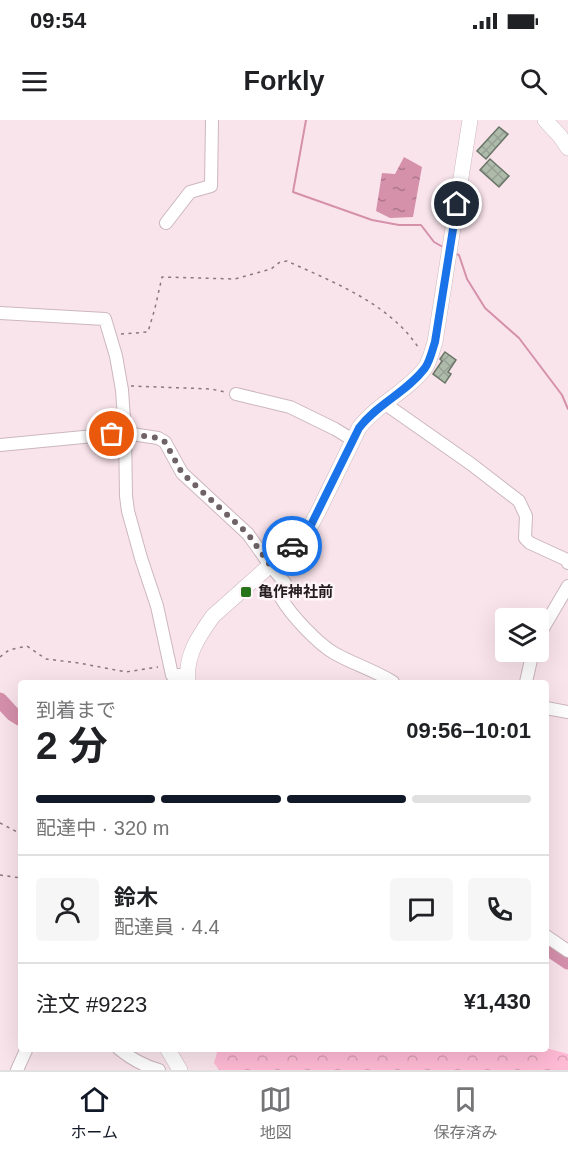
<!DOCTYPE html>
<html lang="ja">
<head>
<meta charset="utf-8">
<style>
	:root { --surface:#fff; --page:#f6f6f6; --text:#202124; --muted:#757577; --line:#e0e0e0; --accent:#111827 }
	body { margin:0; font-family:Helvetica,"Noto Sans JP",sans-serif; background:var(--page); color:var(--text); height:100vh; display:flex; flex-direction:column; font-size:22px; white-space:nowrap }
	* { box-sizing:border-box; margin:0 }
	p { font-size:20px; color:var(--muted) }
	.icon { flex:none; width:33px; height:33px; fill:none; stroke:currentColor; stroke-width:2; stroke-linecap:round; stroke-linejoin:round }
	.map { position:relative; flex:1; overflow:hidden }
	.sheet { position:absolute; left:18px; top:560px; width:531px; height:372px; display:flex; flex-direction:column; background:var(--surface); border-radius:6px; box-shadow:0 6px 24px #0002 }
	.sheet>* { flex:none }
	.fabs { position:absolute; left:495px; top:488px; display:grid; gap:12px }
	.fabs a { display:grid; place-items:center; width:54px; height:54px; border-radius:6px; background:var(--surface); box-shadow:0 6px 24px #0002; font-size:30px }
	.pin { position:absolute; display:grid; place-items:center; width:51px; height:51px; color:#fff; margin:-26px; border:3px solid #fff; border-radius:50%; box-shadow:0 2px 6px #0007 }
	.courier { position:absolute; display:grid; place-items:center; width:60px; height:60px; margin:-30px; border:4px solid #1a73e8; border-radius:50%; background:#fff; color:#222; box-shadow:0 2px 8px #0007 }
	.overview em { font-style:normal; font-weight:700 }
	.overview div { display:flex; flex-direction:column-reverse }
	.overview { display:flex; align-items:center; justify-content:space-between; height:102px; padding:0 18px }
	h1 { font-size:39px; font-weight:700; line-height:45px }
	.bar { display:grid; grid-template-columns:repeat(4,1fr); gap:9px 6px; align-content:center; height:72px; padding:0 18px }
	.bar i { height:8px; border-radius:4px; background:var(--line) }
	.bar .current { background:var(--accent) }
	.bar p { grid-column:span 4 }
	.line { display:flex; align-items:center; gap:15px; padding:0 18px; border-top:2px solid var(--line) }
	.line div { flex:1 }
	.round { display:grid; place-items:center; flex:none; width:63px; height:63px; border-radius:6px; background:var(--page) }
	.status { display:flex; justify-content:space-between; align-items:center; height:42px; padding:0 30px; background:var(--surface); direction:ltr }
	.status svg { height:16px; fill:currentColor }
	header { display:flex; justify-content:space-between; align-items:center; height:78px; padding:0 18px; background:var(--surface); font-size:27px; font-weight:700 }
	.tab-bar { display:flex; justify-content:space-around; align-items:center; height:84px; border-top:2px solid var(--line); background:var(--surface); font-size:16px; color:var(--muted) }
	.tab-bar a { display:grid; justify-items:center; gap:3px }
	.tab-bar .current { color:var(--accent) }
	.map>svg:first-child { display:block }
	.forest { fill:url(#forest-crowns) }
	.water { fill:url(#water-ripples) }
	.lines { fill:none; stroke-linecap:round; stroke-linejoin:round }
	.stream { stroke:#d590aa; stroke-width:2 }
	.river { stroke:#d590aa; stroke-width:15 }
	.building { fill:url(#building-cross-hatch); stroke:#697567; stroke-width:1.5 }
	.minor-casing { stroke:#ccb7be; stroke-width:14 }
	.major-casing { stroke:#ccb7be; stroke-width:16 }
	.path { stroke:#86787d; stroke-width:1.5; stroke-dasharray:3 4.5; stroke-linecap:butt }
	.minor { stroke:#fff; stroke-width:12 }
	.major { stroke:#fff; stroke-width:15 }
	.done { stroke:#6f6367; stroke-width:6; stroke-dasharray:0 10.8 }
	.route { stroke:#1a73e8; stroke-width:8 }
	.poi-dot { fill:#277319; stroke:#fef5f8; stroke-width:2 }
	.labels { text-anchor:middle; stroke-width:5; stroke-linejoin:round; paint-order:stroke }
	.poi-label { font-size:15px; font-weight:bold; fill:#241d1f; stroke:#fef5f8; text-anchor:start }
</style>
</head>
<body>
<div class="status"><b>09:54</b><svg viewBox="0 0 49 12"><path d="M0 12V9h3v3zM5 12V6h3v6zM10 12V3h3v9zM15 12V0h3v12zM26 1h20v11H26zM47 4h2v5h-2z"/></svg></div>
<header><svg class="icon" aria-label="menu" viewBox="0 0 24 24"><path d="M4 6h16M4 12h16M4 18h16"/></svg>Forkly<svg class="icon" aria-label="search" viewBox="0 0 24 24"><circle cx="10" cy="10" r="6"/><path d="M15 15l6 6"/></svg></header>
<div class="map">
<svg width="568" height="950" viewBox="0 0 568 950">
	<defs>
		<pattern id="forest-crowns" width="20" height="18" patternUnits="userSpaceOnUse" patternTransform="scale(1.5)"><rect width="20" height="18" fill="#ffbad4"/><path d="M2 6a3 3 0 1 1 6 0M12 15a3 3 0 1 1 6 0" fill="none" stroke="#da9fb6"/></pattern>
		<pattern id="water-ripples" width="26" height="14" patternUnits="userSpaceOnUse" patternTransform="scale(1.5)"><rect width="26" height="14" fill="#d590aa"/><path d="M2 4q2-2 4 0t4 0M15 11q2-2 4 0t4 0" fill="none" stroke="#ad758a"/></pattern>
		<pattern id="building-cross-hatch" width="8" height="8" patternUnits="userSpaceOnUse" patternTransform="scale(1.5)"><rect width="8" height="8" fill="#aebbab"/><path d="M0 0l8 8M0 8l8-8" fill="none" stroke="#96a093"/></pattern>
	</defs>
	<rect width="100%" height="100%" fill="#fae4ec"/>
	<polygon class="forest" points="218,929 546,928 568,934 568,950 219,950 214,943"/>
	<polygon class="water" points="404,37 422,47 413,97 390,98 376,91 382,53 395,54"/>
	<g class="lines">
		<g class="stream">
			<polyline points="306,0 293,72 372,100 399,105 421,105 434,122 443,127"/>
			<polyline points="456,134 459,135 467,159 485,188 519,218 562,275 568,289"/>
		</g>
		<g class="river">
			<polyline points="0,580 13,594 21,599"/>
			<polyline points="546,827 568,842"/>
		</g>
	</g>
	<g class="building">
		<polygon points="499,7 508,14 486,39 477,31"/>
		<polygon points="490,39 509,56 499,67 480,50"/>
		<polygon points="445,232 456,240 448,252 451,254 445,263 433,254 442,241 440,239"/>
	</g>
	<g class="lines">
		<g class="minor-casing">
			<g id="minor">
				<polyline points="166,103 190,72 211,66 212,0"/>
				<path d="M 0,193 L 105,199 L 116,236 L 122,270 L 125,313 L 158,318 L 165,322 L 182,353 L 248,414 L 270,445 L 285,463 L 281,478 C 291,495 317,523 334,533 C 353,544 374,550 393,562"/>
				<polyline points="236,274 290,287 335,309 353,320"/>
				<polyline points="384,283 471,344 519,381 526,396 525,418 530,423 567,440 568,443"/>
				<polyline points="0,325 125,313 126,376 128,391 141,438 157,486 172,555 187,555"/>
				<polyline points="538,517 568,466"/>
				<polyline points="526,562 533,531"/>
				<polyline points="546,588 568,592"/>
				<polyline points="546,816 568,831"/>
				<path d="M 118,928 C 130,938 144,946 159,950"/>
				<polyline points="17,950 27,928"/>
			</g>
		</g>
		<g class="major-casing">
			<g id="major">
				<polyline points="545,0 560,16 568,28"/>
				<path d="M 188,562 C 185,536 198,517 213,496 L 303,416 L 311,405 L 318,392 L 359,308 C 377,284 408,271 425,248 C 430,241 432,231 435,222 L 470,0"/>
				<polyline points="167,928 180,950"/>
			</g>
		</g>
		<g class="path">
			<path d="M 121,214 L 148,212 L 155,188 L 162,157 L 235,159 L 271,149 L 280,142 L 287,141 C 335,163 391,184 420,230"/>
			<polyline points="131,266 211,269 225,272"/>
			<polyline points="0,537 9,530 27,526 46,539 79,543 126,552 158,547"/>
			<polyline points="0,703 21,714"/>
			<polyline points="0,755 21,758"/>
		</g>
		<use href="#minor" class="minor"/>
		<use href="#major" class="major"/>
	</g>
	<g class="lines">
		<polyline class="done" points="112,314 125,313 158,318 165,322 182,353 248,414 270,445 292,426"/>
		<path class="route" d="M 292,426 L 303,416 L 311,405 L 359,308 C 377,284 407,272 425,248 C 430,241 432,231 435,222 L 457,84"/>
	</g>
	<rect class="poi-dot" x="240" y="466" width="12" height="12" rx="3"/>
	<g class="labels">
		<g class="poi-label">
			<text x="258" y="477">亀作神社前</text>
		</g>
	</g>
</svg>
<div class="fabs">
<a><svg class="icon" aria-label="layers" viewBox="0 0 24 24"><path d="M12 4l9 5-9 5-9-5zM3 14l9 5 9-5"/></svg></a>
</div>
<div class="pin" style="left:112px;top:314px;background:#ea580c"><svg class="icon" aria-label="bag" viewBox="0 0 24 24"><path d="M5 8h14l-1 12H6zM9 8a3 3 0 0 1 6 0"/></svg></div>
<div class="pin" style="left:457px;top:84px;background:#1f2937"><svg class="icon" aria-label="home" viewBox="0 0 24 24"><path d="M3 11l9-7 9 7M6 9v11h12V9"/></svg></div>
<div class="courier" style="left:292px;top:426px"><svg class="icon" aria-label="car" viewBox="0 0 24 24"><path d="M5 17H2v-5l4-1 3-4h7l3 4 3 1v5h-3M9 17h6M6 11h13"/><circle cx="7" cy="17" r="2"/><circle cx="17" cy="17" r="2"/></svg></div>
<section class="sheet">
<div class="overview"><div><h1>2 分</h1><p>到着まで</p></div><em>09:56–10:01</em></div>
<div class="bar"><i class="current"></i><i class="current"></i><i class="current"></i><i></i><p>配達中 · 320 m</p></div>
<div class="line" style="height:108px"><a class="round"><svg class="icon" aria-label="person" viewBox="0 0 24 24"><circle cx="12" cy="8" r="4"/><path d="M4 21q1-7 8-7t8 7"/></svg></a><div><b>鈴木</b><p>配達員 · 4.4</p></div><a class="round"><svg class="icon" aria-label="chat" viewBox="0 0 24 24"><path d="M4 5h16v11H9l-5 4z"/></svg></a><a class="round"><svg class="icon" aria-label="phone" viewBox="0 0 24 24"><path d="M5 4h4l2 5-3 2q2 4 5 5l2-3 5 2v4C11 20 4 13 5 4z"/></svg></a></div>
<div class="line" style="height:78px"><div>注文 #9223</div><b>¥1,430</b></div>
</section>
</div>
<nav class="tab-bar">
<a class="current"><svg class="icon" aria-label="home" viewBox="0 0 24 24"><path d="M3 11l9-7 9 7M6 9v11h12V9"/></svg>ホーム</a>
<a><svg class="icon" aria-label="map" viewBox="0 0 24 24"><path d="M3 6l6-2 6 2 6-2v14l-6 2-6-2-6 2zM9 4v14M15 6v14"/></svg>地図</a>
<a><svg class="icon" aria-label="saved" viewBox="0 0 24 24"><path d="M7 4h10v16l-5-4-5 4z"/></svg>保存済み</a>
</nav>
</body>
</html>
